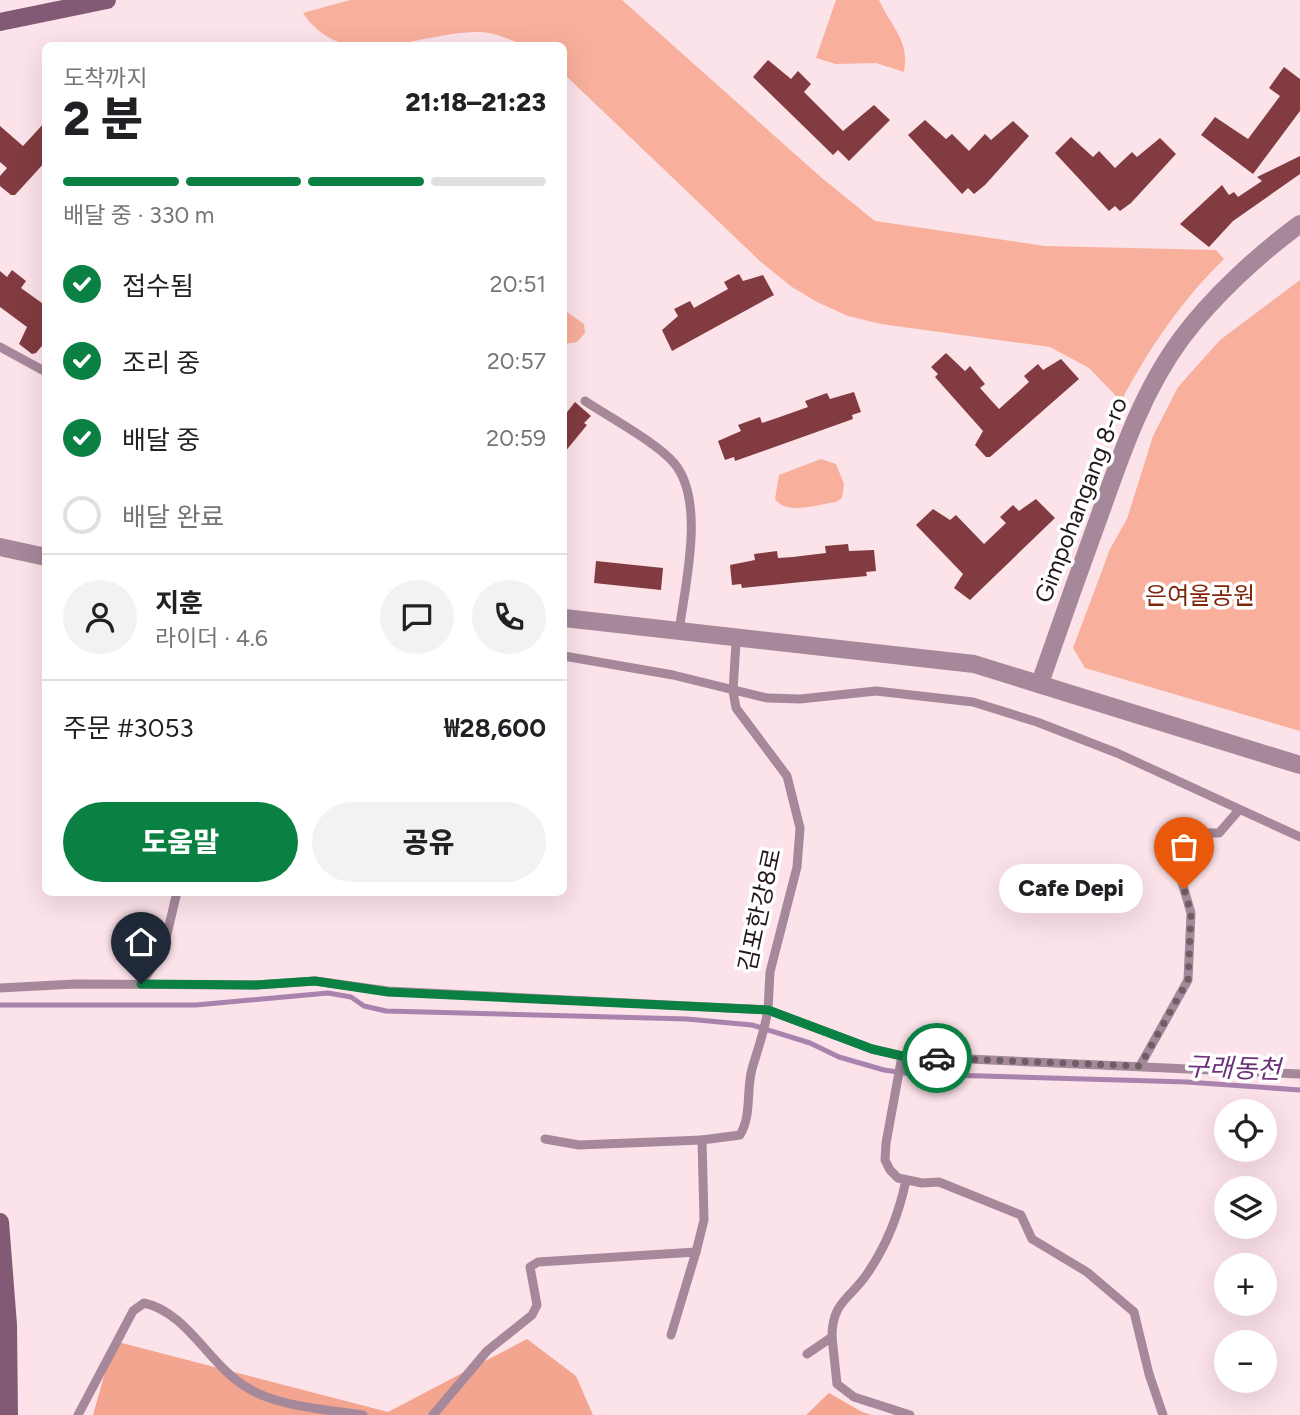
<!DOCTYPE html>
<html lang="ko">
<head>
<meta charset="utf-8">
<style>
	:root { --surface:#fff; --page:#f2f2f2; --text:#202124; --muted:#757577; --line:#e0e0e0; --accent:#0b8043 }
	body { margin:0; font-family:Figtree,"Noto Sans KR",sans-serif; background:var(--page); color:var(--text); height:100vh; display:flex; flex-direction:column; font-size:26px; white-space:nowrap }
	* { box-sizing:border-box; margin:0 }
	p { font-size:23px; color:var(--muted) }
	.icon { flex:none; width:38px; height:38px; fill:none; stroke:currentColor; stroke-width:2; stroke-linecap:round; stroke-linejoin:round }
	.map { position:relative; flex:1; overflow:hidden }
	.sheet { position:absolute; left:42px; top:42px; width:525px; height:854px; display:flex; flex-direction:column; background:var(--surface); border-radius:10px; box-shadow:0 7px 28px #0002 }
	.sheet>* { flex:none }
	.tools { position:absolute; left:1214px; top:1099px; display:grid; gap:14px }
	.tools a { display:grid; place-items:center; width:63px; height:63px; border-radius:50%; background:var(--surface); box-shadow:0 7px 28px #0002; font-size:35px }
	.pin { position:absolute; display:grid; place-items:center; width:60px; height:60px; color:#fff; margin:-72px -30px; border-radius:50% 50% 50% 0; rotate:-45deg; box-shadow:0 0 7px #0007 }
	.pin .icon { rotate:45deg }
	.courier { position:absolute; display:grid; place-items:center; width:70px; height:70px; margin:-35px; border:5px solid #0b8043; border-radius:50%; background:#fff; color:#222; box-shadow:0 2px 9px #0007 }
	.bubble { position:absolute; height:49px; border-radius:24px; background:var(--surface); box-shadow:0 7px 28px #0002; font-size:23px; font-weight:800; line-height:49px; text-align:center }
	.headline em { font-style:normal; font-weight:800 }
	.headline div { display:flex; flex-direction:column-reverse }
	.headline { display:flex; align-items:center; justify-content:space-between; height:119px; padding:0 21px }
	h1 { font-size:46px; font-weight:800; line-height:52px }
	.bar { display:grid; grid-template-columns:repeat(4,1fr); gap:10px 7px; align-content:center; height:84px; padding:0 21px }
	.bar i { height:9px; border-radius:5px; background:var(--line) }
	.bar .selected { background:var(--accent) }
	.bar p { grid-column:span 4 }
	.line { display:flex; align-items:center; gap:18px; padding:0 21px; border-top:2px solid var(--line) }
	.line div { flex:1 }
	.round { display:grid; place-items:center; flex:none; width:74px; height:74px; border-radius:37px; background:var(--page) }
	ol { padding:0 21px; list-style:none }
	li { display:flex; align-items:center; gap:21px; height:77px }
	li p { margin-inline-start:auto }
	li .icon { padding:7px; border-radius:50%; background:var(--accent); color:#fff; stroke-width:4 }
	li:last-child { color:var(--muted) }
	li i { width:38px; height:38px; border:4px solid var(--line); border-radius:50% }
	.primary-button { display:flex; gap:14px; margin-top:auto; padding:14px 21px }
	.primary-button a { flex:1; height:80px; border-radius:42px; background:var(--accent); color:#fff; font-size:28px; font-weight:800; line-height:80px; text-align:center }
	.primary-button a+a { background:var(--page); color:var(--text) }
	.map>svg:first-child { display:block }
	.green { fill:#f8b09c }
	.forest { fill:#f3a58f }
	.lines { fill:none; stroke-linecap:round; stroke-linejoin:round }
	.stream { stroke:#a982ad; stroke-width:5 }
	.building { fill:#823b40 }
	.service { stroke:#a6889b; stroke-width:9 }
	.tertiary { stroke:#a6889b; stroke-width:18 }
	.secondary { stroke:#835a76; stroke-width:18 }
	.done { stroke:#6f5e63; stroke-width:7; stroke-dasharray:0 12.6 }
	.route { stroke:#0b8043; stroke-width:9 }
	.labels { text-anchor:middle; stroke-width:7; stroke-linejoin:round; paint-order:stroke }
	.street-label { font-size:24px; fill:#23171b; stroke:#fff }
	.park-label { font-size:24px; fill:#80270b; stroke:#fff }
	.water-label { font-size:26px; font-style:italic; fill:#6b3077; stroke:#fff }
</style>
</head>
<body>
<div class="map">
<svg width="1300" height="1415" viewBox="0 0 1300 1415">
	<rect width="100%" height="100%" fill="#fce2e9"/>
	<g class="green">
		<path d="M 350,0 L 622,0 L 823,179 L 875,221 L 1045,246 L 1216,250 L 1224,259 C 1181,301 1150,347 1121,401 L 1089,368 L 1050,347 L 881,324 L 848,316 L 817,302 L 792,287 L 762,263 L 564,74 L 564,46 C 553,46 541,47 531,46 C 514,43 498,32 479,32 C 419,31 345,76 303,13 Z"/>
		<path d="M 836,0 L 879,0 C 891,27 910,40 904,72 L 876,63 L 836,64 L 816,58 Z"/>
		<polygon points="1300,280 1300,731 1085,668 1073,648 1110,549 1127,519 1153,436 1178,387 1220,340"/>
		<polygon points="564,310 584,324 585,333 577,342 564,344"/>
		<path d="M 821,459 L 836,464 L 844,484 L 842,498 L 836,502 C 818,504 786,516 775,499 L 779,475 Z"/>
	</g>
	<g class="forest">
		<polygon points="527,1339 576,1376 593,1415 93,1415 114,1341 388,1412"/>
		<polygon points="829,1393 862,1412 872,1415 806,1415"/>
	</g>
	<g class="lines">
		<polyline class="stream" points="0,1005 196,1005 328,993 351,997 364,1006 386,1011 687,1019 752,1025 810,1043 839,1057 884,1070 912,1074 1187,1082 1300,1090"/>
	</g>
	<g class="building">
		<polygon points="768,60 791,79 798,71 811,84 804,92 843,131 874,105 890,120 849,161 838,150 833,155 753,77"/>
		<polygon points="1284,67 1300,79 1300,111 1253,174 1201,135 1215,117 1248,139 1280,96 1269,88"/>
		<polygon points="925,120 946,139 952,134 969,151 985,134 991,140 1013,121 1029,136 985,185 974,194 968,188 962,194 908,135"/>
		<polygon points="46,121 46,161 15,195 11,195 0,186 0,176 7,168 0,162 0,126 23,146"/>
		<polygon points="1071,137 1093,157 1099,151 1115,168 1132,152 1137,157 1160,138 1176,154 1131,203 1120,211 1115,206 1109,211 1055,153"/>
		<polygon points="1300,156 1300,174 1233,221 1209,247 1180,224 1222,185 1229,195 1234,192 1238,197 1262,181 1257,177"/>
		<polygon points="12,270 26,281 21,288 46,306 46,341 36,353 32,354 19,344 27,327 0,307 0,271 7,277"/>
		<polygon points="739,274 743,281 763,275 774,295 672,351 662,330 678,316 674,309 690,301 694,308 701,304 728,289 724,282"/>
		<polygon points="946,353 965,371 970,366 985,384 980,388 999,409 1029,382 1024,376 1038,364 1043,370 1061,359 1079,379 990,457 986,457 975,445 983,431 935,377 938,374 931,367"/>
		<polygon points="854,392 861,412 852,415 853,419 735,461 734,457 725,460 718,441 741,431 738,425 760,417 762,423 777,418 808,407 805,401 827,393 830,399"/>
		<polygon points="575,402 591,416 584,423 587,425 564,453 564,416"/>
		<polygon points="1036,499 1055,518 970,600 954,588 963,574 916,525 933,509 950,520 956,515 984,544 1006,523 1000,517 1013,505 1019,511"/>
		<polygon points="848,544 849,551 874,550 876,571 866,572 867,576 802,582 742,588 741,584 732,585 730,565 755,560 754,554 777,551 778,558 793,557 826,553 825,546"/>
		<polygon points="596,561 663,568 661,590 594,583"/>
	</g>
	<g class="lines">
		<g class="service">
			<polyline points="0,347 46,372"/>
			<path d="M 585,401 C 609,417 656,442 674,463 C 706,501 685,585 679,631"/>
			<polyline points="736,642 733,691 736,708 787,776 800,828 797,867 770,972 768,1010 872,1049 902,1056 1300,1074"/>
			<polyline points="564,656 673,675 767,698 800,699 876,691 973,702 1037,722 1117,753 1300,837"/>
			<polyline points="141,984 163,951 177,892"/>
			<path d="M 0,988 L 75,984 L 256,985 L 315,981 L 388,991 L 768,1010 C 764,1033 758,1048 752,1069 C 746,1091 752,1115 740,1135 L 702,1140 L 704,1220 L 696,1252"/>
			<polyline points="902,1056 886,1143 885,1160 890,1170 898,1178 922,1183 939,1182 1021,1215 1032,1239 1087,1272 1134,1312 1149,1374 1163,1415"/>
			<polyline points="1140,1066 1188,980 1191,913 1177,865 1199,833 1219,833 1239,810"/>
			<polyline points="545,1139 579,1145 702,1140"/>
			<polyline points="832,1337 837,1384 854,1397 910,1415"/>
			<path d="M 807,1354 L 832,1337 C 832,1302 849,1300 867,1274 C 887,1245 899,1214 906,1180"/>
			<path d="M 78,1415 L 133,1311 L 144,1303 C 186,1312 208,1362 243,1385 C 275,1407 325,1409 363,1415"/>
			<polyline points="433,1415 487,1351 532,1315 537,1305 530,1267 538,1262 696,1252 671,1335"/>
		</g>
		<g class="tertiary">
			<polyline points="0,547 46,557"/>
			<polyline points="564,618 974,664 1300,765"/>
			<path d="M 1040,683 C 1059,628 1079,572 1099,517 C 1121,455 1142,392 1181,339 C 1212,297 1259,254 1300,224"/>
		</g>
		<g class="secondary">
			<polyline points="0,22 107,0"/>
			<polyline points="0,1222 8,1325 9,1415"/>
		</g>
	</g>
	<g class="lines">
		<polyline class="done" points="937,1058 1140,1066 1188,980 1191,913 1184,889"/>
		<polyline class="route" points="141,984 256,985 315,981 388,992 768,1010 872,1049 902,1056 937,1058"/>
	</g>
	<g class="labels">
		<g class="street-label">
			<text transform="translate(1081 500) rotate(-69)" y="8">Gimpohangang 8-ro</text>
			<text transform="translate(760 910) rotate(-78)" y="8">김포한강8로</text>
		</g>
		<g class="park-label">
			<text x="1200" y="604">은여울공원</text>
		</g>
		<g class="water-label">
			<text transform="translate(1233 1068) rotate(2)" y="9">구래동천</text>
		</g>
	</g>
</svg>
<div class="tools">
<a><svg class="icon" aria-label="locate" viewBox="0 0 24 24"><circle cx="12" cy="12" r="6"/><path d="M12 2v4M12 18v4M2 12h4M18 12h4"/></svg></a>
<a><svg class="icon" aria-label="layers" viewBox="0 0 24 24"><path d="M12 4l9 5-9 5-9-5zM3 14l9 5 9-5"/></svg></a>
<a>+</a>
<a>−</a>
</div>
<div class="pin" style="left:1184px;top:889px;background:#ea580c"><svg class="icon" aria-label="bag" viewBox="0 0 24 24"><path d="M5 8h14l-1 12H6zM9 8a3 3 0 0 1 6 0"/></svg></div>
<div class="pin" style="left:141px;top:984px;background:#1f2937"><svg class="icon" aria-label="home" viewBox="0 0 24 24"><path d="M3 11l9-7 9 7M6 9v11h12V9"/></svg></div>
<div class="courier" style="left:937px;top:1058px"><svg class="icon" aria-label="car" viewBox="0 0 24 24"><path d="M5 17H2v-5l4-1 3-4h7l3 4 3 1v5h-3M9 17h6M6 11h13"/><circle cx="7" cy="17" r="2"/><circle cx="17" cy="17" r="2"/></svg></div>
<div class="bubble" style="left:999px;top:864px;width:144px">Cafe Depi</div>
<section class="sheet">
<div class="headline"><div><h1>2 분</h1><p>도착까지</p></div><em>21:18–21:23</em></div>
<div class="bar"><i class="selected"></i><i class="selected"></i><i class="selected"></i><i></i><p>배달 중 · 330 m</p></div>
<ol>
<li><svg class="icon" aria-label="check" viewBox="0 0 24 24"><path d="M5 12l5 5 9-10"/></svg>접수됨<p>20:51</p></li>
<li><svg class="icon" aria-label="check" viewBox="0 0 24 24"><path d="M5 12l5 5 9-10"/></svg>조리 중<p>20:57</p></li>
<li><svg class="icon" aria-label="check" viewBox="0 0 24 24"><path d="M5 12l5 5 9-10"/></svg>배달 중<p>20:59</p></li>
<li><i></i>배달 완료</li>
</ol>
<div class="line" style="height:126px"><a class="round"><svg class="icon" aria-label="person" viewBox="0 0 24 24"><circle cx="12" cy="8" r="4"/><path d="M4 21q1-7 8-7t8 7"/></svg></a><div><b>지훈</b><p>라이더 · 4.6</p></div><a class="round"><svg class="icon" aria-label="chat" viewBox="0 0 24 24"><path d="M4 5h16v11H9l-5 4z"/></svg></a><a class="round"><svg class="icon" aria-label="phone" viewBox="0 0 24 24"><path d="M5 4h4l2 5-3 2q2 4 5 5l2-3 5 2v4C11 20 4 13 5 4z"/></svg></a></div>
<div class="line" style="height:91px"><div>주문 #3053</div><b>₩28,600</b></div>
<div class="primary-button"><a>도움말</a><a>공유</a></div>
</section>
</div>
</body>
</html>
